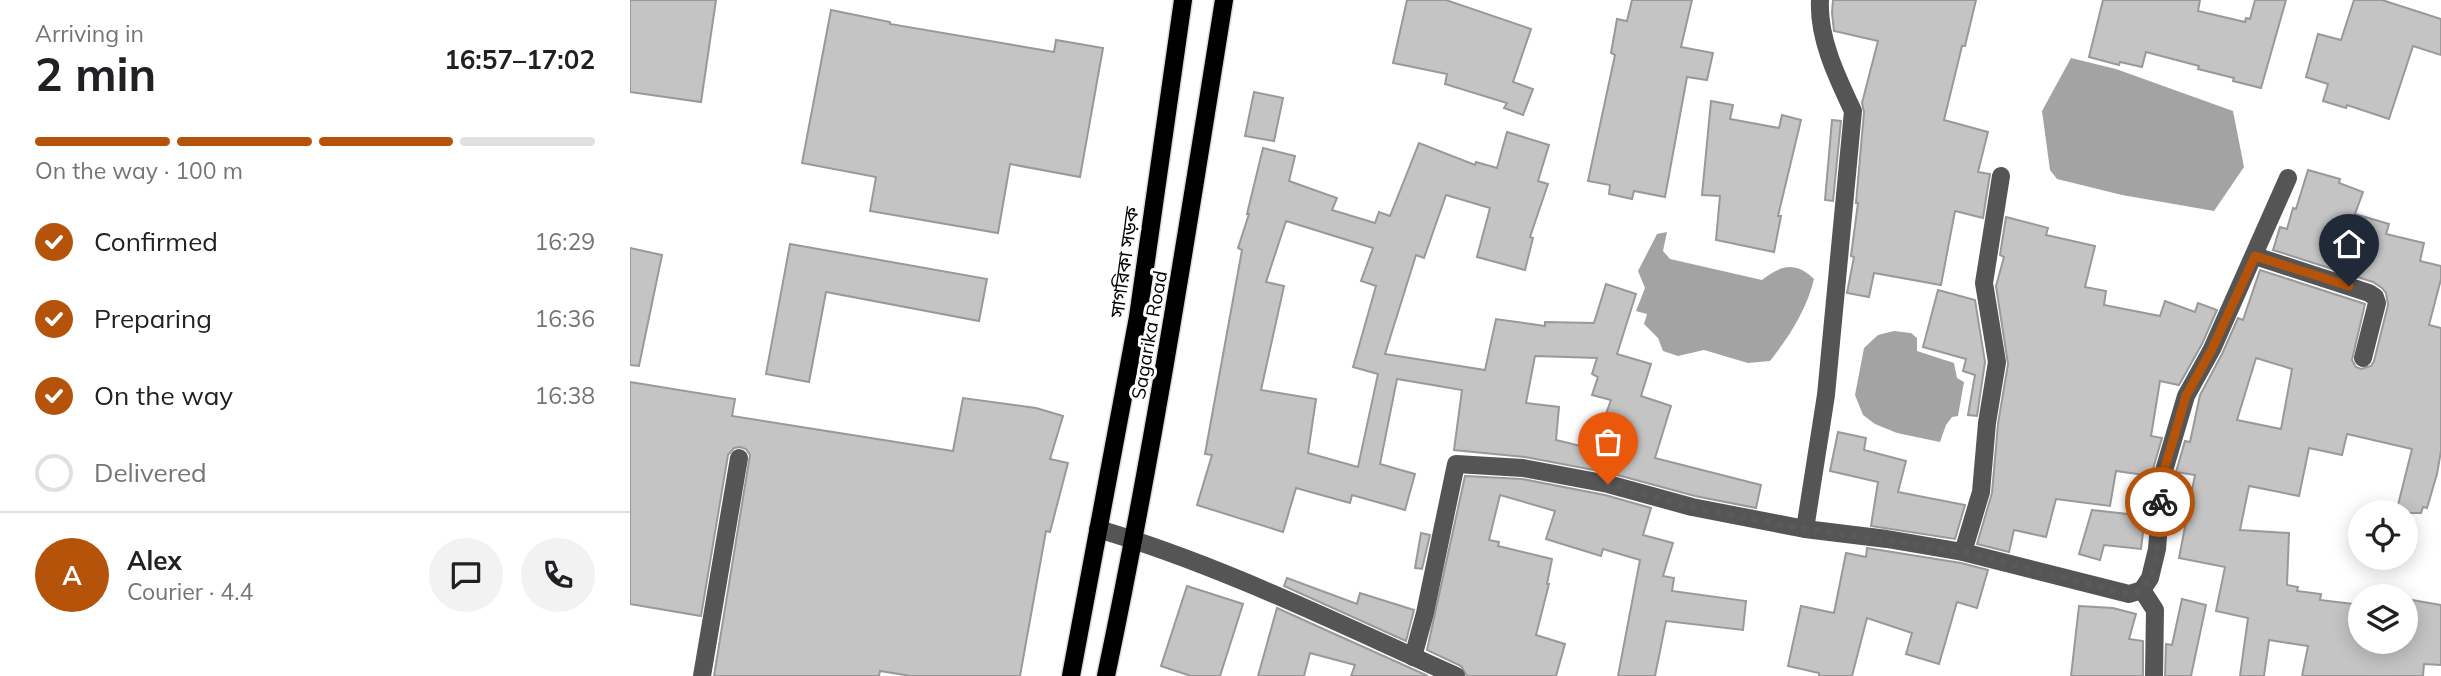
<!DOCTYPE html>
<html lang="en">
<head>
<meta charset="utf-8">
<style>
	:root { --surface:#fff; --page:#f2f2f2; --text:#202124; --muted:#757577; --line:#e0e0e0; --accent:#b45309 }
	body { margin:0; font-family:Mulish,"Noto Sans Bengali",sans-serif; background:var(--page); color:var(--text); height:100vh; display:flex; flex-direction:column; font-size:26px; white-space:nowrap }
	* { box-sizing:border-box; margin:0 }
	p { font-size:23px; color:var(--muted) }
	.icon { flex:none; width:38px; height:38px; fill:none; stroke:currentColor; stroke-width:2; stroke-linecap:round; stroke-linejoin:round }
	.map { position:relative; flex:1; overflow:hidden }
	.drawer { display:flex; flex-direction:column; background:var(--surface); width:630px }
	.drawer>* { flex:none }
	.fabs { position:absolute; left:1718px; top:500px; display:grid; gap:14px }
	.fabs a { display:grid; place-items:center; width:70px; height:70px; border-radius:50%; background:var(--surface); box-shadow:0 4px 18px #0003; font-size:35px }
	.pin { position:absolute; display:grid; place-items:center; width:60px; height:60px; color:#fff; margin:-72px -30px; border-radius:50% 50% 50% 0; rotate:-45deg; box-shadow:0 0 7px #0007 }
	.pin .icon { rotate:45deg }
	.courier { position:absolute; display:grid; place-items:center; width:70px; height:70px; margin:-35px; border:5px solid #b45309; border-radius:50%; background:#fff; color:#222; box-shadow:0 2px 9px #0007 }
	.head em { font-style:normal; font-weight:700 }
	.head div { display:flex; flex-direction:column-reverse }
	.head { display:flex; align-items:center; justify-content:space-between; height:119px; padding:0 35px }
	h1 { font-size:46px; font-weight:700; line-height:52px }
	.bar { display:grid; grid-template-columns:repeat(4,1fr); gap:10px 7px; align-content:center; height:84px; padding:0 35px }
	.bar i { height:9px; border-radius:5px; background:var(--line) }
	.bar .active { background:var(--accent) }
	.bar p { grid-column:span 4 }
	.line { display:flex; align-items:center; gap:18px; padding:0 35px; border-top:2px solid var(--line) }
	.line div { flex:1 }
	.round { display:grid; place-items:center; flex:none; width:74px; height:74px; border-radius:37px; background:var(--page) }
	ol { padding:0 35px; list-style:none }
	li { display:flex; align-items:center; gap:21px; height:77px }
	li p { margin-inline-start:auto }
	li .icon { padding:7px; border-radius:50%; background:var(--accent); color:#fff; stroke-width:4 }
	li:last-child { color:var(--muted) }
	li i { width:38px; height:38px; border:4px solid var(--line); border-radius:50% }
	main { display:flex; flex:1; min-height:0 }
	.map>svg:first-child { display:block }
	.water { fill:#a3a3a3 }
	.building { fill:#c4c4c4; stroke:#999; stroke-width:2; fill-rule:evenodd }
	.lines { fill:none; stroke-linecap:round; stroke-linejoin:round }
	.major-casing { stroke:#dbdbdb; stroke-width:21 }
	.minor { stroke:#555; stroke-width:18 }
	.major { stroke:#000; stroke-width:18 }
	.done { stroke:#595959; stroke-width:7; stroke-dasharray:0 12.6 }
	.route { stroke:#b45309; stroke-width:9 }
	.labels { text-anchor:middle; stroke-width:6; stroke-linejoin:round; paint-order:stroke }
	.street-label { font-size:19px; fill:#000; stroke:#fff }
</style>
</head>
<body>
<main>
<section class="drawer">
<div class="head"><div><h1>2 min</h1><p>Arriving in</p></div><em>16:57–17:02</em></div>
<div class="bar"><i class="active"></i><i class="active"></i><i class="active"></i><i></i><p>On the way · 100 m</p></div>
<ol>
<li><svg class="icon" aria-label="check" viewBox="0 0 24 24"><path d="M5 12l5 5 9-10"/></svg>Confirmed<p>16:29</p></li>
<li><svg class="icon" aria-label="check" viewBox="0 0 24 24"><path d="M5 12l5 5 9-10"/></svg>Preparing<p>16:36</p></li>
<li><svg class="icon" aria-label="check" viewBox="0 0 24 24"><path d="M5 12l5 5 9-10"/></svg>On the way<p>16:38</p></li>
<li><i></i>Delivered</li>
</ol>
<div class="line" style="height:126px"><b class="round" style="background:var(--accent);color:#fff">A</b><div><b>Alex</b><p>Courier · 4.4</p></div><a class="round"><svg class="icon" aria-label="chat" viewBox="0 0 24 24"><path d="M4 5h16v11H9l-5 4z"/></svg></a><a class="round"><svg class="icon" aria-label="phone" viewBox="0 0 24 24"><path d="M5 4h4l2 5-3 2q2 4 5 5l2-3 5 2v4C11 20 4 13 5 4z"/></svg></a></div>
</section>
<div class="map">
<svg width="1811" height="676" viewBox="0 0 1811 676">
	<rect width="100%" height="100%" fill="#fff"/>
	<g class="water">
		<polygon points="1441,58 1486,69 1603,111 1614,167 1584,211 1492,195 1427,179 1420,170 1412,111"/>
		<path d="M 1037,232 L 1033,251 L 1040,259 L 1132,280 C 1151,265 1165,261 1184,279 C 1177,309 1159,337 1140,361 L 1118,363 L 1074,350 L 1048,356 L 1033,351 L 1028,338 L 1014,324 L 1017,314 L 1006,311 L 1015,288 L 1008,271 L 1027,234 Z"/>
		<polygon points="1264,331 1281,333 1287,338 1287,351 1324,363 1327,378 1334,382 1328,416 1322,417 1316,425 1310,442 1267,433 1245,424 1233,415 1225,395 1234,348 1248,335"/>
	</g>
	<g class="building">
		<polygon points="0,0 86,0 71,102 0,92"/>
		<polygon points="777,0 816,0 901,29 883,82 903,89 893,115 874,108 877,103 815,84 817,74 763,63"/>
		<polygon points="1002,0 1062,0 1051,47 1083,53 1077,80 1057,77 1035,197 1004,191 1002,199 979,194 980,185 958,181 985,55 981,53 987,19 997,21"/>
		<polygon points="1203,0 1346,0 1335,46 1332,46 1314,120 1358,132 1348,172 1360,174 1353,218 1325,211 1311,285 1244,273 1239,297 1217,293 1224,257 1221,256 1228,203 1226,203 1234,112 1232,103 1248,41 1204,31 1202,13"/>
		<polygon points="1473,0 1570,0 1568,11 1615,22 1616,18 1620,19 1625,0 1656,0 1631,88 1603,81 1604,78 1568,69 1569,66 1516,52 1512,67 1490,62 1489,65 1459,57"/>
		<polygon points="1724,0 1752,0 1811,19 1811,55 1783,46 1759,119 1717,105 1716,108 1693,101 1698,84 1676,77 1688,34 1711,40"/>
		<polygon points="201,10 260,22 260,24 424,52 426,40 473,48 450,177 380,164 368,233 240,211 246,177 172,163"/>
		<polygon points="624,92 653,98 644,141 615,136"/>
		<polygon points="1081,101 1103,105 1100,119 1149,128 1152,115 1171,120 1148,216 1151,216 1144,252 1086,240 1090,196 1072,195"/>
		<polygon points="1202,120 1211,121 1203,201 1195,200"/>
		<path d="M 877,132 L 919,145 L 908,181 L 918,184 L 900,237 L 903,238 L 895,270 L 847,257 L 860,208 L 816,195 L 794,258 L 786,255 L 755,354 L 855,370 L 866,319 L 915,326 L 915,322 L 964,323 L 976,284 L 1006,294 L 987,354 L 1021,364 L 1011,396 L 1041,406 L 1025,458 L 1131,485 L 1126,508 L 1065,496 L 980,473 L 895,457 L 824,450 L 832,390 L 767,379 L 750,464 L 785,474 L 775,510 L 722,495 L 720,503 L 666,488 L 653,532 L 567,505 L 582,455 L 575,454 L 612,250 L 608,248 L 619,214 L 617,214 L 633,148 L 665,156 L 659,181 L 707,198 L 702,210 L 745,223 L 749,212 L 760,216 L 789,143 L 845,165 L 846,162 L 867,168 ZM 656,221 L 743,248 L 731,281 L 746,286 L 723,367 L 748,374 L 728,467 L 678,453 L 686,399 L 631,390 L 654,286 L 636,282 ZM 905,356 L 967,358 L 962,374 L 968,377 L 962,395 L 981,400 L 963,449 L 926,440 L 929,407 L 896,403 Z"/>
		<path d="M 1678,170 L 1710,179 L 1709,183 L 1733,192 L 1725,214 L 1759,224 L 1756,234 L 1794,243 L 1790,261 L 1811,266 L 1811,279 L 1799,325 L 1811,328 L 1811,451 L 1807,474 L 1797,508 L 1793,507 L 1791,513 L 1766,513 L 1782,449 L 1717,434 L 1712,455 L 1679,448 L 1669,496 L 1619,486 L 1610,530 L 1659,533 L 1657,585 L 1668,587 L 1667,591 L 1691,594 L 1690,600 L 1731,605 L 1731,642 L 1776,642 L 1776,599 L 1811,605 L 1811,665 L 1794,664 L 1793,676 L 1672,676 L 1678,646 L 1639,640 L 1634,676 L 1610,676 L 1618,618 L 1586,611 L 1595,567 L 1549,558 L 1565,475 L 1546,472 L 1555,441 L 1560,442 L 1570,395 L 1592,354 L 1608,318 L 1613,320 L 1630,270 L 1735,304 L 1722,360 L 1726,367 L 1731,369 L 1741,366 L 1744,361 L 1758,305 L 1756,293 L 1752,288 L 1743,282 L 1643,250 L 1650,227 L 1657,229 L 1663,208 L 1666,209 ZM 1626,358 L 1662,369 L 1651,429 L 1607,420 Z"/>
		<polygon points="1376,217 1418,228 1416,235 1465,246 1455,287 1476,291 1474,305 1530,316 1535,301 1565,312 1568,303 1587,310 1572,344 1549,385 1530,381 1521,436 1532,438 1521,476 1486,471 1480,506 1426,499 1416,537 1384,530 1379,552 1347,544 1362,493 1368,424 1378,364 1366,286 1374,257 1370,255"/>
		<polygon points="160,244 357,279 349,321 196,292 179,382 136,374"/>
		<polygon points="0,248 32,255 9,366 0,365"/>
		<polygon points="1308,290 1345,300 1355,362 1347,416 1338,415 1345,375 1333,371 1336,359 1293,347"/>
		<polygon points="0,382 105,399 102,416 323,451 333,398 406,408 433,416 420,459 438,463 420,532 416,531 390,676 281,676 250,671 249,676 84,676 120,455 116,449 110,447 104,448 98,455 71,616 0,604"/>
		<polygon points="1208,432 1236,438 1234,450 1276,461 1268,492 1335,505 1325,539 1241,526 1248,482 1200,471"/>
		<polygon points="835,476 892,479 975,495 1021,508 1013,535 1043,543 1033,576 1044,578 1042,591 1116,601 1113,630 1036,621 1025,676 988,676 1010,560 973,549 971,556 916,539 925,511 870,495 859,540 869,542 868,546 922,559 917,584 919,584 906,635 935,644 926,676 837,676 831,666 797,650"/>
		<polygon points="1462,510 1515,516 1511,549 1474,545 1470,560 1449,554"/>
		<polygon points="791,533 800,535 792,569 785,568"/>
		<polygon points="1237,548 1331,563 1358,570 1347,608 1327,602 1309,664 1276,654 1282,633 1237,618 1222,676 1189,676 1189,673 1158,666 1171,606 1204,613 1216,553 1236,557"/>
		<polygon points="657,578 727,604 730,593 784,610 776,641 654,586"/>
		<polygon points="557,586 613,604 590,676 561,676 531,666"/>
		<polygon points="1552,599 1576,605 1561,676 1535,676 1536,644 1542,645"/>
		<polygon points="1449,606 1483,608 1506,614 1499,639 1513,641 1513,676 1441,676"/>
		<polygon points="647,608 689,627 798,676 721,676 725,665 680,653 674,676 628,676"/>
	</g>
	<g class="lines">
		<g class="major-casing">
			<g id="major">
				<polyline points="441,676 508,317 553,0"/>
				<path d="M 476,676 C 523,452 558,226 594,0"/>
			</g>
		</g>
		<g class="minor">
			<polyline points="1625,256 1739,293 1745,297 1747,303 1733,358"/>
			<path d="M 468,529 C 591,565 709,624 826,676"/>
			<polyline points="1175,529 1257,539 1333,552 1499,594 1512,590 1520,578 1527,549 1533,474 1556,396 1582,349 1658,178"/>
			<polyline points="1333,552 1351,492 1357,423 1367,362 1354,283 1371,176"/>
			<polyline points="1512,590 1525,610 1524,676"/>
			<path d="M 783,657 L 795,613 L 826,464 L 893,468 L 978,484 L 1062,507 L 1175,529 L 1196,395 L 1223,111 C 1207,77 1188,38 1190,0"/>
			<polyline points="72,676 109,458"/>
		</g>
		<use href="#major" class="major"/>
	</g>
	<g class="lines">
		<path class="done" d="M 978,484 L 1062,507 L 1152,525 L 1333,552 L 1499,594 C 1503,593 1507,592 1510,590 C 1529,579 1529,522 1530,502"/>
		<polyline class="route" points="1530,502 1533,474 1556,396 1582,349 1625,256 1719,286"/>
	</g>
	<g class="labels">
		<g class="street-label">
			<text transform="translate(494 262) rotate(-82)" y="7">সাগরিকা সড়ক</text>
			<text transform="translate(519 335) rotate(-80)" y="7">Sagarika Road</text>
		</g>
	</g>
</svg>
<div class="fabs">
<a><svg class="icon" aria-label="locate" viewBox="0 0 24 24"><circle cx="12" cy="12" r="6"/><path d="M12 2v4M12 18v4M2 12h4M18 12h4"/></svg></a>
<a><svg class="icon" aria-label="layers" viewBox="0 0 24 24"><path d="M12 4l9 5-9 5-9-5zM3 14l9 5 9-5"/></svg></a>
</div>
<div class="pin" style="left:978px;top:484px;background:#ea580c"><svg class="icon" aria-label="bag" viewBox="0 0 24 24"><path d="M5 8h14l-1 12H6zM9 8a3 3 0 0 1 6 0"/></svg></div>
<div class="pin" style="left:1719px;top:286px;background:#1f2937"><svg class="icon" aria-label="home" viewBox="0 0 24 24"><path d="M3 11l9-7 9 7M6 9v11h12V9"/></svg></div>
<div class="courier" style="left:1530px;top:502px"><svg class="icon" aria-label="bike" viewBox="0 0 24 24"><circle cx="6" cy="16" r="4"/><circle cx="18" cy="16" r="4"/><path d="M6 16l4-8h5l3 8M10 8l3 8H6M13 5h3"/></svg></div>
</div>
</main>
</body>
</html>
